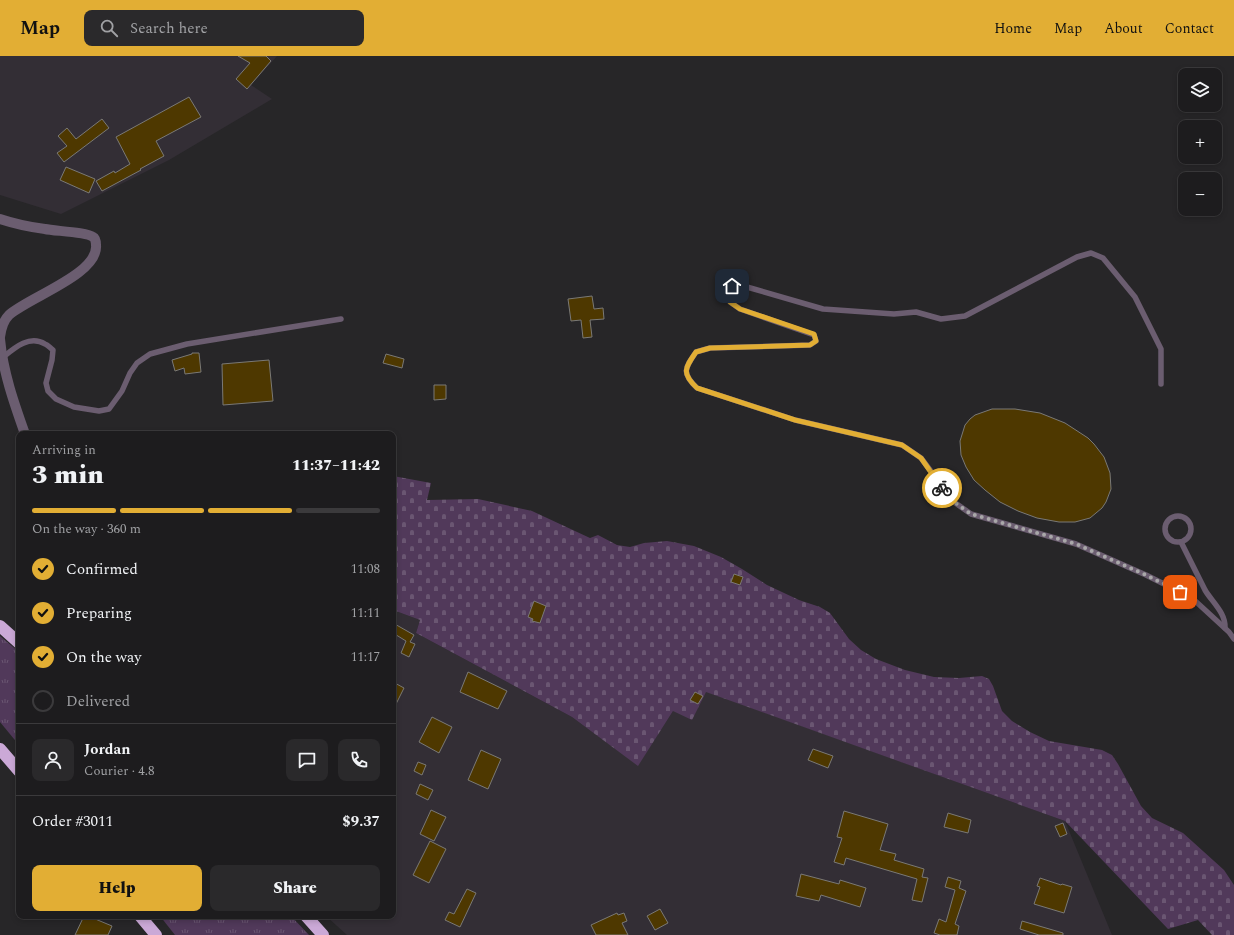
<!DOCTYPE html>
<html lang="en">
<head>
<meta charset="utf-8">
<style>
	:root { --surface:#1d1c1e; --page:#2a292b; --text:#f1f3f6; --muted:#a0a1a4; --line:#3b3a3c; --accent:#e2ae34 }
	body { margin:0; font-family:Spectral,serif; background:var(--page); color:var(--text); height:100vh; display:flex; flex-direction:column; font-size:15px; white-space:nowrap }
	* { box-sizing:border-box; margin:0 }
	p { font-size:13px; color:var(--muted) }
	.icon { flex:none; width:22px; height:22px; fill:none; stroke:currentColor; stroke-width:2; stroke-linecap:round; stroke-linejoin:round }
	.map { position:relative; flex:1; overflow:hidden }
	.drawer { position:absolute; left:16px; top:375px; width:380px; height:488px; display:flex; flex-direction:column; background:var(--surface); border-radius:8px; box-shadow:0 2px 6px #0003,0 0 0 1px var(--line) }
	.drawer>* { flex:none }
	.tools { position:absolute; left:1178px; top:12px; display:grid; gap:8px }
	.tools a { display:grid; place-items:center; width:44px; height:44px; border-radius:8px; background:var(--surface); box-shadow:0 2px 6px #0003,0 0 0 1px var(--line); font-size:20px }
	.pin { position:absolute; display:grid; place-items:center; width:34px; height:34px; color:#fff; margin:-17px; border-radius:8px; box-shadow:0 2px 6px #0006 }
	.courier { position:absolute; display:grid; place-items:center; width:40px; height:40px; margin:-20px; border:3px solid #e2ae34; border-radius:50%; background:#fff; color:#222; box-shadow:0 1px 5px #0007 }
	.head em { font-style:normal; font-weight:800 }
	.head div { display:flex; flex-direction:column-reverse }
	.head { display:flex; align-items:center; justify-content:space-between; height:68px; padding:0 16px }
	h1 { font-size:26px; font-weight:800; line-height:30px }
	.bar { display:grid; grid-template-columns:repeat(4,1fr); gap:6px 4px; align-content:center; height:48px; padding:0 16px }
	.bar i { height:5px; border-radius:3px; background:var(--line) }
	.bar .selected { background:var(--accent) }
	.bar p { grid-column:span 4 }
	.line { display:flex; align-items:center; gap:10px; padding:0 16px; border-top:1px solid var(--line) }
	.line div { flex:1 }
	.round { display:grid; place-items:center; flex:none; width:42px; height:42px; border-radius:8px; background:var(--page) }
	ol { padding:0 16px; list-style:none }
	li { display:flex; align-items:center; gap:12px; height:44px }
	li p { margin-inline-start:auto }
	li .icon { padding:4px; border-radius:50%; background:var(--accent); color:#111; stroke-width:4 }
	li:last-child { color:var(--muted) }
	li i { width:22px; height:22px; border:2px solid var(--line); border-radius:50% }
	.cta { display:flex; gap:8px; margin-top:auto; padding:8px 16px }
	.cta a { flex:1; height:46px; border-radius:8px; background:var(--accent); color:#111; font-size:16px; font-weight:800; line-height:46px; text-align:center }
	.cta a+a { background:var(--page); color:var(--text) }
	header { display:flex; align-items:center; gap:24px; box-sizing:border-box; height:56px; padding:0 20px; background:var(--accent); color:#111 }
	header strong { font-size:19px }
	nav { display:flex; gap:22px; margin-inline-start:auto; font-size:14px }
	.search { width:280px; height:36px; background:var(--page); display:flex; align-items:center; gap:10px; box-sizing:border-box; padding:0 14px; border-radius:8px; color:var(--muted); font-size:15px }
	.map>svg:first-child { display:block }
	.built { fill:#332e35 }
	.cemetery { fill:url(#cemetery-stones) }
	.park { fill:url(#park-tufts) }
	.building { fill:#4e3800; stroke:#7a7976 }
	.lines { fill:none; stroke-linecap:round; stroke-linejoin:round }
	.lane { stroke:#6b5d70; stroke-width:5.5 }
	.street { stroke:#6b5d70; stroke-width:10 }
	.highway { stroke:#cba9d7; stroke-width:12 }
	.done { stroke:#a9a8a9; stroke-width:4; stroke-dasharray:0 7.2 }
	.route { stroke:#e2ae34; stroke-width:5 }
</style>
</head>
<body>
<header>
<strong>Map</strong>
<div class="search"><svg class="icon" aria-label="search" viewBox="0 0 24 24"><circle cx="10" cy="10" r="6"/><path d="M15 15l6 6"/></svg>Search here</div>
<nav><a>Home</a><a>Map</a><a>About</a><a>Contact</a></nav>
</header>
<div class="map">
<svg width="1234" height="879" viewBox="0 0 1234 879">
	<defs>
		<pattern id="cemetery-stones" width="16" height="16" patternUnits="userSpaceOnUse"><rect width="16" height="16" fill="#51395a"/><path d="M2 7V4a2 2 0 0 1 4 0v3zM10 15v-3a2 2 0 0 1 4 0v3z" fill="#6a5672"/></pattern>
		<pattern id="park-tufts" width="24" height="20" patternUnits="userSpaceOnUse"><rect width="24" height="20" fill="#51395a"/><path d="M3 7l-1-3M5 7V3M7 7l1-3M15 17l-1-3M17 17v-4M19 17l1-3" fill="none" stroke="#6a5672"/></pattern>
	</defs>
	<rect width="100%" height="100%" fill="#272628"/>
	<g class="built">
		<polygon points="0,0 277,0 251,29 272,43 169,104 61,158 0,139"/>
		<polygon points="393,554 420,564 416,577 572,661 638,709 673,655 705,635 1065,765 1112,879 347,879 326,860 393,860 393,695 394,694 393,693"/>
	</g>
	<polygon class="cemetery" points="393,420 431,427 427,444 478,443 532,455 590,482 598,479 617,489 630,491 644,487 667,485 694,490 721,501 742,513 767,529 799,544 820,551 830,557 849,583 861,594 876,603 905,614 934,621 959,622 982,620 989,623 993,630 1002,655 1012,665 1030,676 1049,685 1102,694 1112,699 1118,708 1141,750 1152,762 1183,777 1224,814 1234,829 1234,879 1212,879 1198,864 1168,873 1065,765 706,636 692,664 673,655 638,710 572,661 416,577 420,564 393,554"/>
	<g class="park">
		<polygon points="0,580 19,596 19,689 0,666"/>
		<polygon points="160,860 291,860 309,879 175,879"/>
	</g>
	<g class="building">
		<polygon points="238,0 266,0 271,5 247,33 236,23 250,7"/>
		<polygon points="189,41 201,61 156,85 164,100 140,113 141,114 102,135 96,125 114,115 115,117 130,108 116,81"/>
		<polygon points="102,63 109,72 64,106 57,97 67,90 58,80 67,72 76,83"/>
		<polygon points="66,111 95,123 89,137 60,124"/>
		<polygon points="592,240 594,253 603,252 604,263 590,264 592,281 583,282 581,264 571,265 568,243"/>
		<polygon points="192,297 199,297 201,316 185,318 184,312 175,315 172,304 192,298"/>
		<polygon points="386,298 404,303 402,312 383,307"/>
		<polygon points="269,304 273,345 223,349 222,308"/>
		<polygon points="434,329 446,329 446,343 434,344"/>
		<polygon points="992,353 1015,353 1040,357 1065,367 1088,382 1094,388 1104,401 1110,417 1111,433 1106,446 1102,452 1090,462 1075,466 1059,466 1037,462 1018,455 1000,446 985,434 974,424 966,411 961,399 960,385 965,369 970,363 975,359"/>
		<polygon points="734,518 743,521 740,529 731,526"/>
		<polygon points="534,545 546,550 540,567 532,565 533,563 528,561"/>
		<polygon points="393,567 414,579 410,586 415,588 409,601 401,597 406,585 393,577"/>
		<polygon points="468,616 507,635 498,653 460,636"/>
		<polygon points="393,626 404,632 393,654"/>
		<polygon points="695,636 703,640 698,648 690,644"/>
		<polygon points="432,661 452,671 439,697 419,686"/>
		<polygon points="813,693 833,700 828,712 808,704"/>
		<polygon points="481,694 501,703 488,733 468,724"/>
		<polygon points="418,706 426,709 422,719 414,715"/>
		<polygon points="420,728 433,734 428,744 416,738"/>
		<polygon points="431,754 446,761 434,785 420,778"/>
		<polygon points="844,755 888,768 880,794 896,798 894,804 924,813 922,821 928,822 922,846 912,844 917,823 846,802 844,809 834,806 842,782 837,781"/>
		<polygon points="948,757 971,764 968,777 944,771"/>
		<polygon points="1063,767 1067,778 1060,781 1055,770"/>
		<polygon points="430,785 446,793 429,827 413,819"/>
		<polygon points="801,818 839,828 840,824 866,832 860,851 821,839 819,845 796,840"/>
		<polygon points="948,821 961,825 959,832 966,835 955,868 959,870 957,879 940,879 934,877 939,863 946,866 955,834 945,831"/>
		<polygon points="1040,822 1061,829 1062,828 1072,831 1064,857 1034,848 1040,831 1037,830"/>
		<polygon points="467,833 476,837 460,871 445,864 449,856 454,858"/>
		<polygon points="660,853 668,867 655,874 647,860"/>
		<polygon points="617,857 618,859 624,857 627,865 622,867 628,879 596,879 591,869"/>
		<polygon points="84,860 88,860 112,870 108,879 75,879"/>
		<polygon points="1022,865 1063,877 1063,879 1039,879 1020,873"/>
	</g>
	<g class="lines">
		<g class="lane">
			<path d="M 2,302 C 13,293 29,278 45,288 C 48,289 50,292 53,294 L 52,304 L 46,327 L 48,335 L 56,343 L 74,351 L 99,355 L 109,353 L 122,335 L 130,317 L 137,307 L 150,298 L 187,288 L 341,263"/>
			<path d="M 1161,328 L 1161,293 L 1135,241 L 1103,202 L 1091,197 L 1077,201 L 965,260 L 941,263 L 916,256 L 894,258 L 823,253 L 740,229 L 731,230 L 727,233 L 730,246 L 740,253 L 814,279 L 816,285 L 810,289 L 710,292 L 696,296 C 685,312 681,317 697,332 L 795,364 L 902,389 L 921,402 L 954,446 L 971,458 L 1076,488 L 1146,519 L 1192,542 L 1229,576 L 1234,583"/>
			<circle cx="1178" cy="473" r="13"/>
			<path d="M 1181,486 C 1189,502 1197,518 1205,534 C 1212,546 1226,557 1225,572"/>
		</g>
		<g class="street">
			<path d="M 0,163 C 15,168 29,171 45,173 C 54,175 87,176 93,181 C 95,182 96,186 96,189 C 99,218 29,241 9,259 C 3,265 1,273 0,281"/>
			<path d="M 0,283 C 3,316 14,347 25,378"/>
		</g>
		<g class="highway">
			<polyline points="0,570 19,587"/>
			<polyline points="0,693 19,715"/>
			<polyline points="140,860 156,879"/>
			<polyline points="306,860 323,879"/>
		</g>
	</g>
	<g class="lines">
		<polyline class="done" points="942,432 954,446 971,458 1076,488 1146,519 1180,536"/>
		<path class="route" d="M 732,230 L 727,234 L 730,246 L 740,253 L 814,278 L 816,285 L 810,289 L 710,292 L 696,296 C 685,312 681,317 697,332 L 795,364 L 902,389 L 921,402 L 942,432"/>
	</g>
</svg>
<div class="tools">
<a><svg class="icon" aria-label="layers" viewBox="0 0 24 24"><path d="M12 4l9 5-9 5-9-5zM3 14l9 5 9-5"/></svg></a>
<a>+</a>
<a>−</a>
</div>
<div class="pin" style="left:1180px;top:536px;background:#ea580c"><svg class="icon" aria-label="bag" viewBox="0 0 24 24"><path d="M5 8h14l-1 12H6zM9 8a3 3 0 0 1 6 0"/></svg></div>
<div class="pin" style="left:732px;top:230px;background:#1f2937"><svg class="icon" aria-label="home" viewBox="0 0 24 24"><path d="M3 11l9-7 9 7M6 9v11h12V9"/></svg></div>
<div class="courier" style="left:942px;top:432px"><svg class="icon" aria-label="bike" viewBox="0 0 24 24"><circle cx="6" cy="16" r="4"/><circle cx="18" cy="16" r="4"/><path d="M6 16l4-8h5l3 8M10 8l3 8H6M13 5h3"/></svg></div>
<section class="drawer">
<div class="head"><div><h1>3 min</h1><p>Arriving in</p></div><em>11:37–11:42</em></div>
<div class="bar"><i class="selected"></i><i class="selected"></i><i class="selected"></i><i></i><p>On the way · 360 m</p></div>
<ol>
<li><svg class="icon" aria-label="check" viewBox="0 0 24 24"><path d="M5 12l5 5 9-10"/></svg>Confirmed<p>11:08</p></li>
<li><svg class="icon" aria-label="check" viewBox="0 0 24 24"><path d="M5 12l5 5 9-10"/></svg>Preparing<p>11:11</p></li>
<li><svg class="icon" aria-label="check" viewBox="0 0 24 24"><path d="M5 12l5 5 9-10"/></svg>On the way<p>11:17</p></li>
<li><i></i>Delivered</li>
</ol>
<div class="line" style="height:72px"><a class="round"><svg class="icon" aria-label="person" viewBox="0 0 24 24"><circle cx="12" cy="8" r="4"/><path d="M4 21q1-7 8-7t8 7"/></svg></a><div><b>Jordan</b><p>Courier · 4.8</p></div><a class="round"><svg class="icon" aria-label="chat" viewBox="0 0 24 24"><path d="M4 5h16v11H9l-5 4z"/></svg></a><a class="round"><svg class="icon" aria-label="phone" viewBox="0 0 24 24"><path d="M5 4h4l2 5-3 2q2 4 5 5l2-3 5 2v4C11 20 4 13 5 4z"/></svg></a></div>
<div class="line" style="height:52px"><div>Order #3011</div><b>$9.37</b></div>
<div class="cta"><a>Help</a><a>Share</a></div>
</section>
</div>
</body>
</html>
